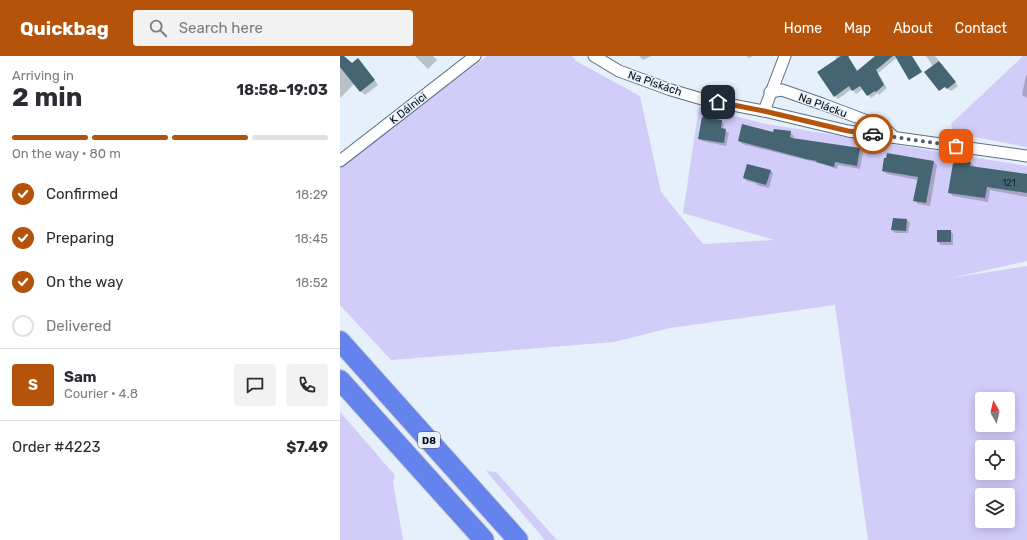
<!DOCTYPE html>
<html lang="en">
<head>
<meta charset="utf-8">
<style>
	:root { --surface:#fff; --page:#f2f2f3; --text:#2b2b33; --muted:#7c7c81; --line:#e1e1e2; --accent:#b45309 }
	body { margin:0; font-family:Rubik,sans-serif; background:var(--page); color:var(--text); height:100vh; display:flex; flex-direction:column; font-size:15px; white-space:nowrap }
	* { box-sizing:border-box; margin:0 }
	p { font-size:13px; color:var(--muted) }
	.icon { flex:none; width:22px; height:22px; fill:none; stroke:currentColor; stroke-width:2; stroke-linecap:round; stroke-linejoin:round }
	.map { position:relative; flex:1; overflow:hidden }
	.details { display:flex; flex-direction:column; background:var(--surface); width:340px }
	.details>* { flex:none }
	.needle { width:26px; rotate:352deg }
	.fabs { position:absolute; left:635px; top:336px; display:grid; gap:8px }
	.fabs a { display:grid; place-items:center; width:40px; height:40px; border-radius:4px; background:var(--surface); box-shadow:0 2px 10px #0003; font-size:20px }
	.pin { position:absolute; display:grid; place-items:center; width:34px; height:34px; color:#fff; margin:-17px; border-radius:8px; box-shadow:0 2px 6px #0006 }
	.courier { position:absolute; display:grid; place-items:center; width:40px; height:40px; margin:-20px; border:3px solid #b45309; border-radius:50%; background:#fff; color:#222; box-shadow:0 1px 5px #0007 }
	.summary em { font-style:normal; font-weight:700 }
	.summary div { display:flex; flex-direction:column-reverse }
	.summary { display:flex; align-items:center; justify-content:space-between; height:68px; padding:0 12px }
	h1 { font-size:26px; font-weight:700; line-height:30px }
	.bar { display:grid; grid-template-columns:repeat(4,1fr); gap:6px 4px; align-content:center; height:48px; padding:0 12px }
	.bar i { height:5px; border-radius:3px; background:var(--line) }
	.bar .on { background:var(--accent) }
	.bar p { grid-column:span 4 }
	.line { display:flex; align-items:center; gap:10px; padding:0 12px; border-top:1px solid var(--line) }
	.line div { flex:1 }
	.round { display:grid; place-items:center; flex:none; width:42px; height:42px; border-radius:4px; background:var(--page) }
	ol { padding:0 12px; list-style:none }
	li { display:flex; align-items:center; gap:12px; height:44px }
	li p { margin-inline-start:auto }
	li .icon { padding:4px; border-radius:50%; background:var(--accent); color:#fff; stroke-width:4 }
	li:last-child { color:var(--muted) }
	li i { width:22px; height:22px; border:2px solid var(--line); border-radius:50% }
	header { display:flex; align-items:center; gap:24px; box-sizing:border-box; height:56px; padding:0 20px; background:var(--accent); color:#fff }
	header strong { font-size:19px }
	nav { display:flex; gap:22px; margin-inline-start:auto; font-size:14px }
	.search { width:280px; height:36px; background:var(--page); display:flex; align-items:center; gap:10px; box-sizing:border-box; padding:0 14px; border-radius:4px; color:var(--muted); font-size:15px }
	main { display:flex; flex:1; min-height:0 }
	.map>svg:first-child { display:block }
	.green { fill:#d2ccf9; fill-rule:evenodd }
	.shadow { fill:#0003 }
	.building { fill:#456572 }
	.lines { fill:none; stroke-linecap:round; stroke-linejoin:round }
	.minor-casing { stroke:#596f84; stroke-width:13 }
	.motorway-casing { stroke:#cdcfd0; stroke-width:22 }
	.minor { stroke:#fff; stroke-width:11 }
	.motorway { stroke:#6583ed; stroke-width:20 }
	.done { stroke:#545d66; stroke-width:4; stroke-dasharray:0 7.2 }
	.route { stroke:#b45309; stroke-width:5 }
	.labels { text-anchor:middle; stroke-width:3; stroke-linejoin:round; paint-order:stroke }
	.number-label { font-size:9px; fill:#16242d }
	.shield { fill:#e6f0fa; stroke:#49525a; stroke-width:1 }
	.shield-label { font-size:10px; font-weight:bold; fill:#060e16 }
	.street-label { font-size:11px; fill:#060e16; stroke:#e6f0fa }
</style>
</head>
<body>
<header>
<strong>Quickbag</strong>
<div class="search"><svg class="icon" aria-label="search" viewBox="0 0 24 24"><circle cx="10" cy="10" r="6"/><path d="M15 15l6 6"/></svg>Search here</div>
<nav><a>Home</a><a>Map</a><a>About</a><a>Contact</a></nav>
</header>
<main>
<section class="details">
<div class="summary"><div><h1>2 min</h1><p>Arriving in</p></div><em>18:58–19:03</em></div>
<div class="bar"><i class="on"></i><i class="on"></i><i class="on"></i><i></i><p>On the way · 80 m</p></div>
<ol>
<li><svg class="icon" aria-label="check" viewBox="0 0 24 24"><path d="M5 12l5 5 9-10"/></svg>Confirmed<p>18:29</p></li>
<li><svg class="icon" aria-label="check" viewBox="0 0 24 24"><path d="M5 12l5 5 9-10"/></svg>Preparing<p>18:45</p></li>
<li><svg class="icon" aria-label="check" viewBox="0 0 24 24"><path d="M5 12l5 5 9-10"/></svg>On the way<p>18:52</p></li>
<li><i></i>Delivered</li>
</ol>
<div class="line" style="height:72px"><b class="round" style="background:var(--accent);color:#fff">S</b><div><b>Sam</b><p>Courier · 4.8</p></div><a class="round"><svg class="icon" aria-label="chat" viewBox="0 0 24 24"><path d="M4 5h16v11H9l-5 4z"/></svg></a><a class="round"><svg class="icon" aria-label="phone" viewBox="0 0 24 24"><path d="M5 4h4l2 5-3 2q2 4 5 5l2-3 5 2v4C11 20 4 13 5 4z"/></svg></a></div>
<div class="line" style="height:52px"><div>Order #4223</div><b>$7.49</b></div>
</section>
<div class="map">
<svg width="687" height="484" viewBox="0 0 687 484">
	<rect width="100%" height="100%" fill="#e6f0fa"/>
	<g class="green">
		<path d="M 147,0 L 232,0 L 236,5 L 300,40 L 321,136 L 363,188 L 434,184 L 343,157 L 359,51 L 426,68 L 687,110 L 687,205 L 611,222 L 687,210 L 687,484 L 528,484 L 495,249 L 330,272 L 274,286 L 51,304 L 0,249 L 0,111 ZM 597,174 L 610,174 L 611,186 L 598,186 ZM 642,343 L 668,343 L 668,369 L 642,369 ZM 642,391 L 668,391 L 668,417 L 642,417 ZM 642,439 L 668,439 L 668,465 L 642,465 Z"/>
		<polygon points="683,0 687,0 687,91 613,77 611,68"/>
		<polygon points="0,356 54,418 55,421 53,426 63,484 0,484"/>
		<polygon points="146,415 156,416 217,484 205,484"/>
	</g>
	<g class="shadow">
		<polygon points="0,0 3,0 12,9 22,7 38,29 25,39 14,28 0,42"/>
		<polygon points="75,0 93,0 97,4 88,13"/>
		<polygon points="299,0 311,0 303,4"/>
		<polygon points="406,0 413,0 409,2"/>
		<polygon points="498,0 509,0 509,3 518,15 537,0 559,0 538,17 547,32 539,39 538,37 531,42 523,33 516,38 512,33 498,43 495,40 497,4 495,2"/>
		<polygon points="586,0 595,0 618,30 611,35 609,34"/>
		<polygon points="686,19 687,20 687,42 682,39"/>
		<polygon points="382,65 384,68 383,74 389,77 386,90 362,85 359,82"/>
		<polygon points="450,76 454,80 453,84 520,93 523,96 520,113 498,109 497,113 479,107 402,88 399,84 434,78"/>
		<polygon points="547,104 594,106 597,109 590,150 578,148 574,144 578,124 547,118 543,115"/>
		<polygon points="631,107 635,111 687,118 687,141 650,134 648,146 613,140 609,136"/>
		<polygon points="430,114 433,117 429,132 417,129 415,127 407,125 404,122"/>
		<polygon points="567,164 570,167 568,177 555,177 552,174"/>
		<polygon points="610,175 613,178 613,189 601,189 598,186"/>
	</g>
	<g class="building">
		<polygon points="0,0 4,0 12,7 18,2 35,24 20,36 0,11"/>
		<polygon points="501,0 508,0 517,15 535,0 553,0 536,14 544,29 536,36 535,35 527,40 520,30 512,35 509,30 494,41 477,16"/>
		<polygon points="555,0 572,0 582,16 569,24"/>
		<polygon points="599,5 616,26 607,33 605,31 599,35 584,16"/>
		<polygon points="362,61 382,64 381,72 386,73 384,87 358,83"/>
		<polygon points="402,68 433,76 434,73 451,75 450,81 452,82 520,92 517,110 495,106 494,111 476,106 477,105 466,103 398,85"/>
		<polygon points="547,97 594,105 586,147 573,145 578,121 542,115 544,102 546,102"/>
		<polygon points="615,103 631,106 630,110 687,118 687,137 647,131 645,142 608,137 613,107 614,108"/>
		<polygon points="407,108 431,114 426,129 403,122"/>
		<polygon points="553,162 567,163 566,175 551,174"/>
		<rect x="597" y="174" width="14" height="12"/>
	</g>
	<g class="lines">
		<g class="minor-casing">
			<g id="minor">
				<polyline points="254,0 279,15 331,34 362,43 424,55 508,75 687,100"/>
				<polyline points="430,36 442,34 482,48 543,71 554,81"/>
				<polyline points="424,55 445,0"/>
				<polyline points="0,105 135,0"/>
			</g>
		</g>
		<g class="motorway-casing">
			<g id="motorway">
				<polyline points="0,285 178,484"/>
				<polyline points="0,324 144,484"/>
			</g>
		</g>
		<use href="#minor" class="minor"/>
		<use href="#motorway" class="motorway"/>
	</g>
	<g class="lines">
		<polyline class="done" points="533,78 616,90"/>
		<polyline class="route" points="378,46 424,55 508,75 533,78"/>
	</g>
	<g class="labels">
		<g class="number-label">
			<text x="669" y="130">121</text>
		</g>
		<rect class="shield" x="78" y="376" width="22" height="16" rx="3"/>
		<g class="shield-label">
			<text x="89" y="388">D8</text>
		</g>
		<g class="street-label">
			<text transform="translate(315 27) rotate(19)" y="4">Na Pískách</text>
			<text transform="translate(483 49) rotate(20)" y="4">Na Plácku</text>
			<text transform="translate(68 52) rotate(-38)" y="4">K Dálnici</text>
		</g>
	</g>
</svg>
<div class="fabs">
<a><svg class="needle" viewBox="-14 -14 28 28"><path d="M0-13l5 13h-10z" fill="#e53935"/><path d="M0 13l5-13h-10z" fill="#7c7c81"/></svg></a>
<a><svg class="icon" aria-label="locate" viewBox="0 0 24 24"><circle cx="12" cy="12" r="6"/><path d="M12 2v4M12 18v4M2 12h4M18 12h4"/></svg></a>
<a><svg class="icon" aria-label="layers" viewBox="0 0 24 24"><path d="M12 4l9 5-9 5-9-5zM3 14l9 5 9-5"/></svg></a>
</div>
<div class="pin" style="left:616px;top:90px;background:#ea580c"><svg class="icon" aria-label="bag" viewBox="0 0 24 24"><path d="M5 8h14l-1 12H6zM9 8a3 3 0 0 1 6 0"/></svg></div>
<div class="pin" style="left:378px;top:46px;background:#1f2937"><svg class="icon" aria-label="home" viewBox="0 0 24 24"><path d="M3 11l9-7 9 7M6 9v11h12V9"/></svg></div>
<div class="courier" style="left:533px;top:78px"><svg class="icon" aria-label="car" viewBox="0 0 24 24"><path d="M5 17H2v-5l4-1 3-4h7l3 4 3 1v5h-3M9 17h6M6 11h13"/><circle cx="7" cy="17" r="2"/><circle cx="17" cy="17" r="2"/></svg></div>
</div>
</main>
</body>
</html>
